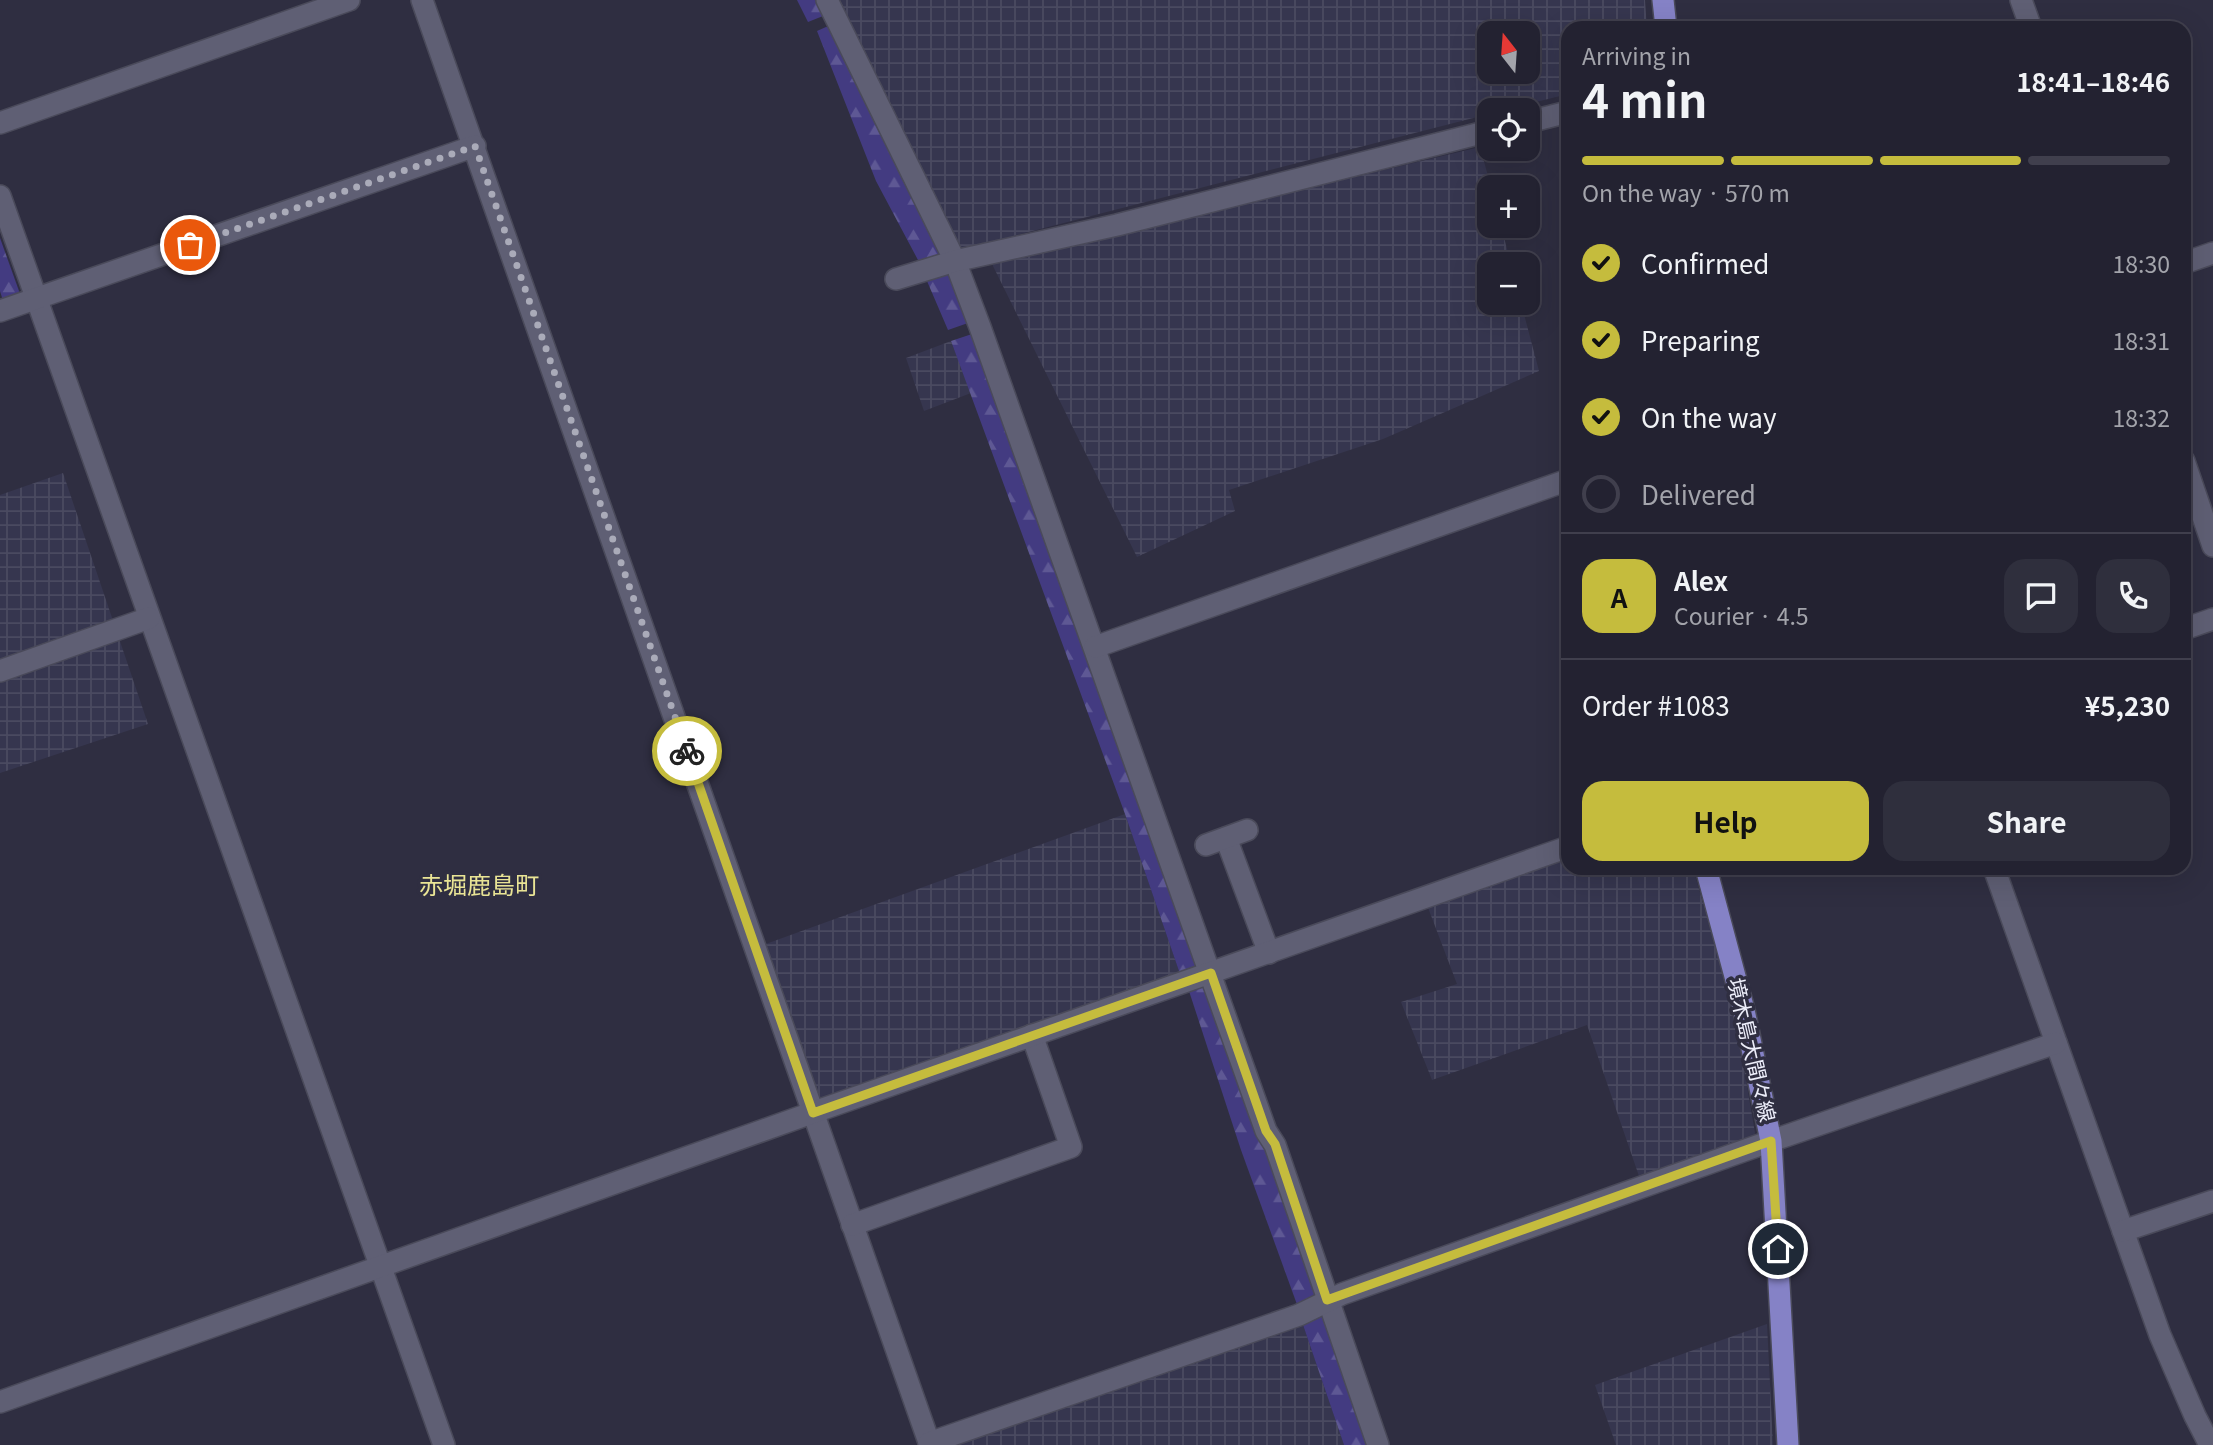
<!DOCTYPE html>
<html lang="en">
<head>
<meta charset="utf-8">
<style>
	:root { --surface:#232231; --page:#2f2f3d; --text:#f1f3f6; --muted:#a3a4ab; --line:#403f4d; --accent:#c5bc3d }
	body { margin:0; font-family:Georgia,"Noto Sans JP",serif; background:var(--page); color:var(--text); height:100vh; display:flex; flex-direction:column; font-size:26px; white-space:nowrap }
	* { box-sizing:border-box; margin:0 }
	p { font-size:23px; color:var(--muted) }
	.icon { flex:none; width:38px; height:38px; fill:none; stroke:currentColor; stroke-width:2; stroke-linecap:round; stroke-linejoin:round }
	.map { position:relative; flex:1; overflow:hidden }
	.sheet { position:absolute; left:1561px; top:21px; width:630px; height:854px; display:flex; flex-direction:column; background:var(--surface); border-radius:21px; box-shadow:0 7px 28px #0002,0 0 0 2px var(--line) }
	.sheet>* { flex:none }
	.needle { width:46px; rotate:343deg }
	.controls { position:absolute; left:1477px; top:21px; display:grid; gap:14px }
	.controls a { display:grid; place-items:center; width:63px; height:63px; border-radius:14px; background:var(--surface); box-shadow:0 7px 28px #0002,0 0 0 2px var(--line); font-size:35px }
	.pin { position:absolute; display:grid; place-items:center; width:60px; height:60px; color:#fff; margin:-30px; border:4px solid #fff; border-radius:50%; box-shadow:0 2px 7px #0007 }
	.courier { position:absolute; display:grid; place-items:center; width:70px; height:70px; margin:-35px; border:5px solid #c5bc3d; border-radius:50%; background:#fff; color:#222; box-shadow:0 2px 9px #0007 }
	.summary em { font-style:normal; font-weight:700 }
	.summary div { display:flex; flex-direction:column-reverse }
	.summary { display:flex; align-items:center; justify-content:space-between; height:119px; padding:0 21px }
	h1 { font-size:46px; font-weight:700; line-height:52px }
	.bar { display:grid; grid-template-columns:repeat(4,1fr); gap:10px 7px; align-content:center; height:84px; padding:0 21px }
	.bar i { height:9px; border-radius:5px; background:var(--line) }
	.bar .selected { background:var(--accent) }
	.bar p { grid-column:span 4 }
	.line { display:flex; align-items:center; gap:18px; padding:0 21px; border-top:2px solid var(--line) }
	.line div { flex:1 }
	.round { display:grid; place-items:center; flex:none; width:74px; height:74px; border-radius:21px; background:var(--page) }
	ol { padding:0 21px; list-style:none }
	li { display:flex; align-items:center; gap:21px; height:77px }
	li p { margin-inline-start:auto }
	li .icon { padding:7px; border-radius:50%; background:var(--accent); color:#111; stroke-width:4 }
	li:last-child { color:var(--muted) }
	li i { width:38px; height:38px; border:4px solid var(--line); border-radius:50% }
	.button { display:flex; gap:14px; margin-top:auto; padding:14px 21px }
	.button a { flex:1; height:80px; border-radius:21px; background:var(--accent); color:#111; font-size:28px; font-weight:700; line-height:80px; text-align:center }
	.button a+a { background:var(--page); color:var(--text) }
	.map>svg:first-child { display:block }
	.industrial { fill:url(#industrial-grid); fill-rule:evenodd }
	.forest { fill:url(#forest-firs) }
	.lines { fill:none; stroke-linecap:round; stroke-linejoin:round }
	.minor-casing { stroke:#4a4a5a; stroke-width:24 }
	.major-casing { stroke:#4a4a5a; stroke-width:24 }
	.minor { stroke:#5f5f74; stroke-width:21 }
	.major { stroke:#8582c6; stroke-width:21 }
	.done { stroke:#aaabb9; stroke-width:7; stroke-dasharray:0 12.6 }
	.route { stroke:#c5bc3d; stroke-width:9 }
	.labels { text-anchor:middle; stroke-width:7; stroke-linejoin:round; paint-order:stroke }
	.street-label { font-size:21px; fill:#edeefa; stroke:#2f2e41 }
	.quarter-label { font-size:24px; fill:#e9e495; stroke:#2f2e41 }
</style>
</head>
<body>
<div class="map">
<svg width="2213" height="1445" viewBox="0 0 2213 1445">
	<defs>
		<pattern id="industrial-grid" width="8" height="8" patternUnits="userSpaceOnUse" patternTransform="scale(1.75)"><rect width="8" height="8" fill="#36364f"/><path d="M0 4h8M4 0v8" fill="none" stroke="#4a4a60"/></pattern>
		<pattern id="forest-firs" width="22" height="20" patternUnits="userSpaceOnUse" patternTransform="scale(1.75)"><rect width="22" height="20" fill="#433b81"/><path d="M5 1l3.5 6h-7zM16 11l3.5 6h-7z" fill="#5e5894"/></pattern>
	</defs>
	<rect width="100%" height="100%" fill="#2f2e41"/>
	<g class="industrial">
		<path d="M 837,0 L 1645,0 L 1647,28 L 1568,28 L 1568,94 L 1504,110 L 1489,110 L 1489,114 L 962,249 L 939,214 ZM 1489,33 L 1528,33 L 1528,72 L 1489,72 Z"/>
		<polygon points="1480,147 1491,187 1489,187 1489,226 1501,226 1511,264 1489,264 1489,303 1521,303 1539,371 1383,439 1229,490 1235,511 1137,557 992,264"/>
		<polygon points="951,341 971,393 924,411 906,358"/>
		<polygon points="63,473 148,724 0,773 0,495"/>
		<polygon points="1125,814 1180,974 819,1099 763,945"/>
		<polygon points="1568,855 1568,868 1693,868 1735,1016 1755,1133 1753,1140 1640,1179 1587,1025 1432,1080 1401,1002 1457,984 1427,905"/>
		<polygon points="1301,1319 1344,1445 938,1445"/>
		<polygon points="1767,1324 1773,1445 1616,1445 1595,1385"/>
	</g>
	<g class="forest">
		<polygon points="797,0 822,0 828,14 808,22"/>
		<polygon points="826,27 834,28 941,253 968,323 948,330 918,260 876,181 817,31"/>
		<polygon points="0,238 19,291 17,300 4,304 0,291"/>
		<polygon points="972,334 1085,654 1092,661 1202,966 1180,974 1125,814 951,341"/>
		<polygon points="1207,985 1317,1298 1299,1310 1241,1150 1189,991"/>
		<polygon points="1323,1307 1371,1445 1344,1445 1301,1319"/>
	</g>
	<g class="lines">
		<g class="minor-casing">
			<g id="minor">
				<polyline points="422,0 930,1445"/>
				<polyline points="827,0 955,261 980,327 1266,1131 1275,1145 1378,1445"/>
				<polyline points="2021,0 2031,28"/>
				<polyline points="1528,122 1568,112"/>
				<polyline points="0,123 349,0"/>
				<polyline points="0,196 444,1445"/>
				<polyline points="2184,263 2213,253"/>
				<polyline points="896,279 955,261 1117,225 1489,131"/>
				<polyline points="0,311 475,146"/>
				<polyline points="2184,461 2213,546"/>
				<polyline points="2184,629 2213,619"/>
				<polyline points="1095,647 1568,480"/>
				<polyline points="0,671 149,618"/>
				<polyline points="1226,838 1269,953"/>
				<polyline points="1206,845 1247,830"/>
				<polyline points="1994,868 2160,1335 2195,1416 2210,1445"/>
				<polyline points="852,1225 1071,1147 1032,1035"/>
				<polyline points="2123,1231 2213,1201"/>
				<polyline points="0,1402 820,1110 1568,847"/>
				<polyline points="929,1443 1299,1315 1342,1294 1771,1141 2056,1043"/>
			</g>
		</g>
		<g class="major-casing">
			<g id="major">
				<polyline points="1663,0 1666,28"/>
				<polyline points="1706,868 1744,1010 1771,1141 1788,1445"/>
			</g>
		</g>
		<use href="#minor" class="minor"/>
		<use href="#major" class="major"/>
	</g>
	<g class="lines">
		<polyline class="done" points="190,245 475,146 687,751"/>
		<polyline class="route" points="687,751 813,1113 1211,973 1266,1131 1275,1144 1327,1300 1771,1141 1778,1249"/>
	</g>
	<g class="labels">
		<g class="street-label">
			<text transform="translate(1751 1050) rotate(77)" y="7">境木島大間々線</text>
		</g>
		<g class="quarter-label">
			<text x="479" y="894">赤堀鹿島町</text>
		</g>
	</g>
</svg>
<div class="controls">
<a><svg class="needle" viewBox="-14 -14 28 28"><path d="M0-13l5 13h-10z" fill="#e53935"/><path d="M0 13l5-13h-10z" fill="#a3a4ab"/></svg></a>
<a><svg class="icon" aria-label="locate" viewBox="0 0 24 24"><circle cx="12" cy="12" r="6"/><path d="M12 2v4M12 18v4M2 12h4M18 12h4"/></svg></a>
<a>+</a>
<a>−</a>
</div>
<div class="pin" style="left:190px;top:245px;background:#ea580c"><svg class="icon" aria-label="bag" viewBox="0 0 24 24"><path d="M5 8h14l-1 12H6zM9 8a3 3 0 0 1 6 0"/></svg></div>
<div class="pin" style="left:1778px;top:1249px;background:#1f2937"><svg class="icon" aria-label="home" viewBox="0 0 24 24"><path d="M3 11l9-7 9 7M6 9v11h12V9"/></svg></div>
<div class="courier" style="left:687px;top:751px"><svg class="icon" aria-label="bike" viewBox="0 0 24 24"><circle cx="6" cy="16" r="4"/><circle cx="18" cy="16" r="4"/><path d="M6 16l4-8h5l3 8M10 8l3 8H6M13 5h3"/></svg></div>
<section class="sheet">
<div class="summary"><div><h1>4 min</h1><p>Arriving in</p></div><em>18:41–18:46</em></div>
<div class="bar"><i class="selected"></i><i class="selected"></i><i class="selected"></i><i></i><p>On the way · 570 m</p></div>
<ol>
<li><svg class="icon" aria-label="check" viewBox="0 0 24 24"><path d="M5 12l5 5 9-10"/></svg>Confirmed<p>18:30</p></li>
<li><svg class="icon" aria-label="check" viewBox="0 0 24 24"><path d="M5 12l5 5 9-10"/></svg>Preparing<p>18:31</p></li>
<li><svg class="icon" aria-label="check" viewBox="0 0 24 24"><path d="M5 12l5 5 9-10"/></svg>On the way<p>18:32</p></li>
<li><i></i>Delivered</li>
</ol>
<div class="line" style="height:126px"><b class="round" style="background:var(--accent);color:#111">A</b><div><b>Alex</b><p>Courier · 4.5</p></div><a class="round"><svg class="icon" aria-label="chat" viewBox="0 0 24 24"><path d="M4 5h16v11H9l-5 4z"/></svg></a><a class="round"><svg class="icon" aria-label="phone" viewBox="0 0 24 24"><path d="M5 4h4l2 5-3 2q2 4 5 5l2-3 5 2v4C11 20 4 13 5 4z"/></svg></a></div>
<div class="line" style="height:91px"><div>Order #1083</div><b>¥5,230</b></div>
<div class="button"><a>Help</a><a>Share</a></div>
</section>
</div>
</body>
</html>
